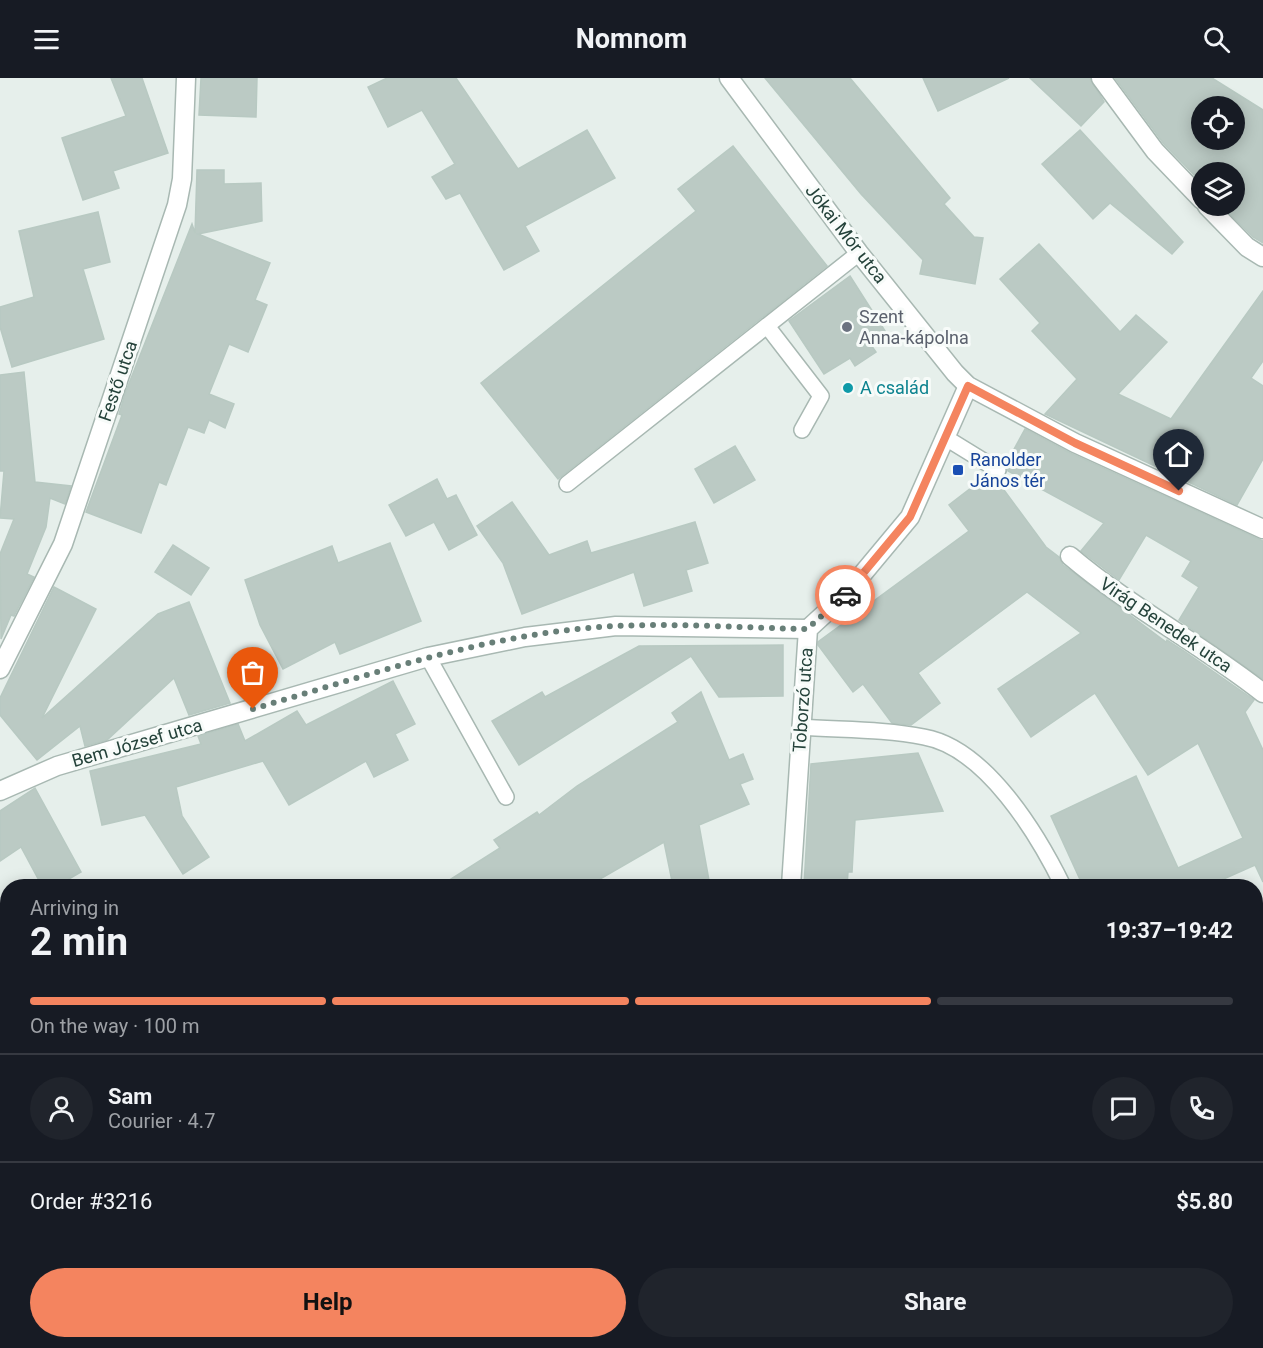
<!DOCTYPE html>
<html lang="en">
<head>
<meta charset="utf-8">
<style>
	:root { --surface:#171b24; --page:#20242c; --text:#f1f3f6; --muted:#9ea1a6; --line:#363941; --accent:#f4845f }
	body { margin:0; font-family:Roboto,sans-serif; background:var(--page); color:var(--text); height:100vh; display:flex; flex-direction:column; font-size:22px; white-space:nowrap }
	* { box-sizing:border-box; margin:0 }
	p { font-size:20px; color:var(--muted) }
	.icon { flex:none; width:33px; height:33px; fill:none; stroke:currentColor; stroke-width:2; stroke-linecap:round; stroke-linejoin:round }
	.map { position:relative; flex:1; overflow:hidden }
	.side { position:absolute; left:0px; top:801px; width:1263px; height:470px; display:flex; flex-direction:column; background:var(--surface); border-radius:24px 24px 0 0; box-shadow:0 3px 15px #0003 }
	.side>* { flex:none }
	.fabs { position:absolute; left:1191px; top:18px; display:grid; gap:12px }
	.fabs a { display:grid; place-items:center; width:54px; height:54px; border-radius:50%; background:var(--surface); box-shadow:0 3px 15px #0003; font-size:30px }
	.pin { position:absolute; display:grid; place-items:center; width:51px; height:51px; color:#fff; margin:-62px -26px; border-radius:50% 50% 50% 0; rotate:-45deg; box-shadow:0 0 6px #0007 }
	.pin .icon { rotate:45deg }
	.courier { position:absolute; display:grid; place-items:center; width:60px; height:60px; margin:-30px; border:4px solid #f4845f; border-radius:50%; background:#fff; color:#222; box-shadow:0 2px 8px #0007 }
	.summary em { font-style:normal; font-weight:700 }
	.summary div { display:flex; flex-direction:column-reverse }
	.summary { display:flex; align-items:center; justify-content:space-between; height:102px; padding:0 30px }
	h1 { font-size:39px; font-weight:700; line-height:45px }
	.bar { display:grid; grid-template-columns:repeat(4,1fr); gap:9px 6px; align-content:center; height:72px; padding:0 30px }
	.bar i { height:8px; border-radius:4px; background:var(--line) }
	.bar .current { background:var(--accent) }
	.bar p { grid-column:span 4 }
	.line { display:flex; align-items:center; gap:15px; padding:0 30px; border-top:2px solid var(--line) }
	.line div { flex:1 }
	.round { display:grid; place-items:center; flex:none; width:63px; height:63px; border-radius:32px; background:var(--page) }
	.cta { display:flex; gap:12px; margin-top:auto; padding:12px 30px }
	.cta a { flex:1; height:69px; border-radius:36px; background:var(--accent); color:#111; font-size:24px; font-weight:700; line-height:69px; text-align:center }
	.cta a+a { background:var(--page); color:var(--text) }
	header { display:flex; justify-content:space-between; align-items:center; height:78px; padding:0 30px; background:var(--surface); font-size:27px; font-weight:700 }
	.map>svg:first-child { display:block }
	.building { fill:#bbcac4; stroke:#b8c9c2; stroke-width:1.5; fill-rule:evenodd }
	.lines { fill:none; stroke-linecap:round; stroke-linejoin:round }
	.lane-casing { stroke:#a8b8b2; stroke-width:18 }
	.street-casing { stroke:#a8b8b2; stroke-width:21 }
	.secondary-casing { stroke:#a4bbb3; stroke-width:21 }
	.lane { stroke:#fff; stroke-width:15 }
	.street { stroke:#fff; stroke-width:18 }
	.secondary { stroke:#fff; stroke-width:18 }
	.done { stroke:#687f78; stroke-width:6; stroke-dasharray:0 10.8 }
	.route { stroke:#f4845f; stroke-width:8 }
	.worship-dot { fill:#6b7280; stroke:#f7fbf9; stroke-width:2 }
	.culture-dot { fill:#0f9aa8; stroke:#f7fbf9; stroke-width:2 }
	.transit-dot { fill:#1a4fb4; stroke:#f7fbf9; stroke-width:2 }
	.labels { text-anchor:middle; stroke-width:6; stroke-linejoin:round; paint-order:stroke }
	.street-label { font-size:18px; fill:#24423a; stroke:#f7fbf9 }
	.worship-label { font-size:18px; fill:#5b616d; stroke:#f7fbf9; text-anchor:start }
	.culture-label { font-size:18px; fill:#0d838f; stroke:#f7fbf9; text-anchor:start }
	.transit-label { font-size:18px; fill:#164399; stroke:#f7fbf9; text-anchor:start }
</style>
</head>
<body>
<header><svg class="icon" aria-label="menu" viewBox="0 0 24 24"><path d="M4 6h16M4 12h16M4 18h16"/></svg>Nomnom<svg class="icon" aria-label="search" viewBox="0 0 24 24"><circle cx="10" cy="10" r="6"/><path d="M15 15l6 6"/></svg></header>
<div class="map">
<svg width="1263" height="1270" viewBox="0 0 1263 1270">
	<rect width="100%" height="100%" fill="#e6efeb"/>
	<g class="building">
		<polygon points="111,0 142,0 168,75 113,93 119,110 83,122 62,60 126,38"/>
		<polygon points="201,0 257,0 256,39 199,37"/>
		<polygon points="387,0 456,0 518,91 587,52 615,100 525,148 539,173 504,192 460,115 446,121 432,99 455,86 422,32 388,49 368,9"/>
		<polygon points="765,0 850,0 950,120 944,126 974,159 983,160 975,206 920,196 923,182 861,116"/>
		<polygon points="923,0 1009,0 938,33"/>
		<polygon points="1030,0 1090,0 1104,24 1081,48"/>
		<path d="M 1115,0 L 1212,0 L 1263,32 L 1263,165 L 1253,159 L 1222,128 L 1234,128 L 1234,94 L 1202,94 L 1202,105 L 1164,66 ZM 1202,28 L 1234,28 L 1234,62 L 1202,62 Z"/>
		<polygon points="1080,52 1183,164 1172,176 1110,125 1093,141 1042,86"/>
		<polygon points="733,68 827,188 558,401 481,305 696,133 678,111"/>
		<polygon points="197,92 224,92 224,106 261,105 262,143 198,156 270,185 255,222 267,227 248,274 229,266 209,316 234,326 225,350 209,342 204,355 188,349 166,407 159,404 141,455 86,434 122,337 119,336 126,313 192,146 195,155"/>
		<polygon points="98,134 110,184 83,191 104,261 12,289 0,249 0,229 34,219 19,153"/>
		<polygon points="1039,166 1120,254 1136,237 1167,264 1118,316 1171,341 1263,213 1263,283 1251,300 1263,308 1263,381 1237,427 1045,336 1077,301 1032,253 1040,245 1000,201"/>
		<polygon points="850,198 887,256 871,267 876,274 855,288 850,280 824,296 789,243"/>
		<polygon points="24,294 35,404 71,408 65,426 50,420 46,449 27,496 34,499 14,538 11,537 1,561 0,476 14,441 0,440 4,393 0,393 0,297"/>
		<polygon points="1025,351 1070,375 1263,463 1263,601 1179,542 1199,509 1182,498 1191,483 1146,457 1119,502 1081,473 1104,445 1008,393 1006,386"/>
		<polygon points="735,368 755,402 714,425 695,391"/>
		<polygon points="988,397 996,401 1046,469 1059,479 1063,487 1166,564 1167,562 1184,573 1254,622 1245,634 1263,672 1263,804 1255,787 1208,808 1083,808 1051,738 1136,698 1178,790 1243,760 1198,665 1148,697 1095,615 1031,659 998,611 1081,555 1027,514 918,595 940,625 911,647 892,645 863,606 853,614 818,567 818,564 969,453 949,427"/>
		<polygon points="437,401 447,421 456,417 477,457 449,472 434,444 406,458 389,427"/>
		<polygon points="512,424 549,477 587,463 591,475 695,444 708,485 686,492 692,513 644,528 634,494 522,536 503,485 477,448"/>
		<polygon points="390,465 421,543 340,576 335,564 283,591 260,547 245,502 332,468 338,485"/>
		<polygon points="173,467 209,490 191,517 155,494"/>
		<polygon points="54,509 96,531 42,640 158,536 189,524 230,625 189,637 174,600 107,662 85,668 80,648 37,682 0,637 0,620"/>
		<polygon points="783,567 783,618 719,619 691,578 519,687 492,643 542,614 545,619 639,568"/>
		<polygon points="393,603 415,646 395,656 408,682 374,699 366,683 289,727 263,683 176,709 182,738 209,779 183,796 145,737 102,747 90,693 201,666 198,658 238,646 245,663 297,633 306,647"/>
		<polygon points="701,614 729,682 743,676 753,701 740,706 749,726 699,747 710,808 673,808 664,764 588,808 440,808 500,770 494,762 537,734 539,737 577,708 678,644 672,635"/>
		<polygon points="918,675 943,733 855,742 852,794 848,794 847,808 804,808 811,686"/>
		<polygon points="35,710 81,794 57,808 42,808 21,769 0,783 0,733"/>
	</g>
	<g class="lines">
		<g class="lane-casing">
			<g id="lane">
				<polyline points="767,248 821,318 802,352"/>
				<polyline points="946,360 998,392"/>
				<polyline points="567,406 859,175"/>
				<polyline points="428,579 506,719"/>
				<path d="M 800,649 C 841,652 884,651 924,659 C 986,670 1038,757 1063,808"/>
				<polyline points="511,1263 528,1270"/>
				<polyline points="244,1270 247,1263"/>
			</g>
		</g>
		<g class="street-casing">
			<g id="street">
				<polyline points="729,0 859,175 955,295 968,308 1075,365 1263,451"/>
				<polyline points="1101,0 1155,73 1202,122"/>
				<polyline points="1207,128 1247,169 1263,179"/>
				<path d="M 1070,478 C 1130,529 1201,566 1263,615"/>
				<polyline points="0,591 63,466 177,127 182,101 186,0"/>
				<polyline points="0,713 57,688 428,579 525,559 616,548 808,551"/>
				<polyline points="791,808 808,551 845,517 910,439 968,308"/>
				<polyline points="3,1270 9,1263"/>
				<polyline points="717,1270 717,1263"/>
			</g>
		</g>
		<g class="secondary-casing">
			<g id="secondary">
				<polyline points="0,1033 8,1041"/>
				<polyline points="335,1263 351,1270"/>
			</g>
		</g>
		<use href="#lane" class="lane"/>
		<use href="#street" class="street"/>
		<use href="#secondary" class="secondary"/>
	</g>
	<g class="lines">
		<path class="done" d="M 253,631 C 372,596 492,554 616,548 C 679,545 744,550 807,551 L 845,517"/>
		<polyline class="route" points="845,517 910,439 968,308 1075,365 1179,413"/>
	</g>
	<circle class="worship-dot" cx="847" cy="249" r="6"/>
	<circle class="culture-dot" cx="848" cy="310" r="6"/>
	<rect class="transit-dot" x="952" y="386" width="12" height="12" rx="3"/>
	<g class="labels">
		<g class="street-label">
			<text transform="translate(846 156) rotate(52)" y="6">Jókai Mór utca</text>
			<text transform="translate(118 303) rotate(-71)" y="6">Festő utca</text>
			<text transform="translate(1166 547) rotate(34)" y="6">Virág Benedek utca</text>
			<text transform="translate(803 622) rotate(-86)" y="6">Toborzó utca</text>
			<text transform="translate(137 665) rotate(-16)" y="6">Bem József utca</text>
		</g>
		<g class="worship-label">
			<text x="859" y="245">Szent<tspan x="859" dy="21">Anna-kápolna</tspan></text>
		</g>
		<g class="culture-label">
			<text x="860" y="316">A család</text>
		</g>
		<g class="transit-label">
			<text x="970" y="388">Ranolder<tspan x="970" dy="21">János tér</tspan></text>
		</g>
	</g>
</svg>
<div class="fabs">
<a><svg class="icon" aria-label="locate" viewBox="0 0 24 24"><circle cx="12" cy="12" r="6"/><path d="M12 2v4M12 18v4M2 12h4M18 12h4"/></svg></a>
<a><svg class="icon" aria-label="layers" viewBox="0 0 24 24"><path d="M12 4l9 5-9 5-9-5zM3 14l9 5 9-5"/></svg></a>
</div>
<div class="pin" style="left:253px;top:631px;background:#ea580c"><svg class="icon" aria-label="bag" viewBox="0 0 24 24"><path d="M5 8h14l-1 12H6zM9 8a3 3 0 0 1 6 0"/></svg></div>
<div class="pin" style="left:1179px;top:413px;background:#1f2937"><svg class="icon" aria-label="home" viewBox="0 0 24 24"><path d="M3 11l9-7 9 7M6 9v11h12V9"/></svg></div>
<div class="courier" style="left:845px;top:517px"><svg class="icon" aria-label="car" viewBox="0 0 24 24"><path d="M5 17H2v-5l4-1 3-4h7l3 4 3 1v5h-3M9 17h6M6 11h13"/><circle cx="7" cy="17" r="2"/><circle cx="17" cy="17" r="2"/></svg></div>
<section class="side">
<div class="summary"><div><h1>2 min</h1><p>Arriving in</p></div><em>19:37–19:42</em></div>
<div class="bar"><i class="current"></i><i class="current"></i><i class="current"></i><i></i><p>On the way · 100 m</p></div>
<div class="line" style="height:108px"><a class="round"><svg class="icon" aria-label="person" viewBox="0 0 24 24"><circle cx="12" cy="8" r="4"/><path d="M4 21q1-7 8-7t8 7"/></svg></a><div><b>Sam</b><p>Courier · 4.7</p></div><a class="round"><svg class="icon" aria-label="chat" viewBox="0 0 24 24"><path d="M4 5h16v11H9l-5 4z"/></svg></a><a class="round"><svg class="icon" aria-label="phone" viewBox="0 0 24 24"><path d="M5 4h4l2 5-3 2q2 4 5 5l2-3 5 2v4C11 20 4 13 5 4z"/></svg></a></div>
<div class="line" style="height:78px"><div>Order #3216</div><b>$5.80</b></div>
<div class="cta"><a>Help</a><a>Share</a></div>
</section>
</div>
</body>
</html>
